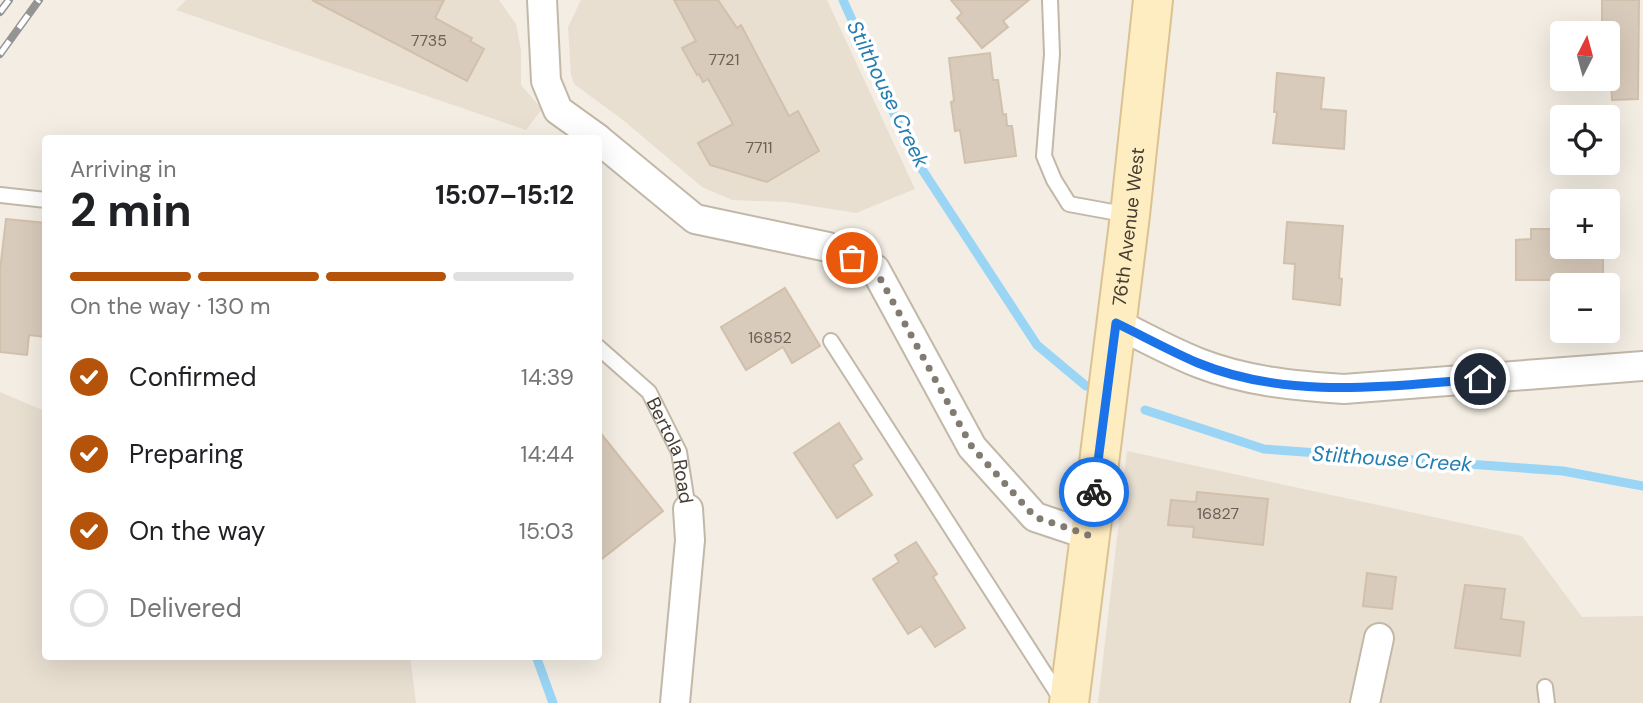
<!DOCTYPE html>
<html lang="en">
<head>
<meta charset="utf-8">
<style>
	:root { --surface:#fff; --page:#f2f2f2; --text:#202124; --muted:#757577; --line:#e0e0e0; --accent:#b45309 }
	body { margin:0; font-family:"DM Sans",sans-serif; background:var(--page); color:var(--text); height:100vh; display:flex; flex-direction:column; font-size:26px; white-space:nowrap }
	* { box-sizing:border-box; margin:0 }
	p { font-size:23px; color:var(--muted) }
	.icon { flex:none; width:38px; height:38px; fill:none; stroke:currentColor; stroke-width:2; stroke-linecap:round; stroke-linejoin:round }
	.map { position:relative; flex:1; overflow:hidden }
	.sheet { position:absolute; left:42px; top:135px; width:560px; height:525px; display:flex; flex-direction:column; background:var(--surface); border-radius:7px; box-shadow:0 7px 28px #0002 }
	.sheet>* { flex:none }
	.needle { width:46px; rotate:6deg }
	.buttons { position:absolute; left:1550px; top:21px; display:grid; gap:14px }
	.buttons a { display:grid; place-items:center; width:70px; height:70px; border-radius:7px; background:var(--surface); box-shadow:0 7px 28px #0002; font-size:35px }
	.pin { position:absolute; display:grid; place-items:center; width:60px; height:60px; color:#fff; margin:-30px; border:4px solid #fff; border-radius:50%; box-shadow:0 2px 7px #0007 }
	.courier { position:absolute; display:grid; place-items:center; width:70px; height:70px; margin:-35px; border:5px solid #1a73e8; border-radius:50%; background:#fff; color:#222; box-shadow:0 2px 9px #0007 }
	.summary em { font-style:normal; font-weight:700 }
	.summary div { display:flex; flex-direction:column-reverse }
	.summary { display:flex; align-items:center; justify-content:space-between; height:119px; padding:0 28px }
	h1 { font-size:46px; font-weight:700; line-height:52px }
	.bar { display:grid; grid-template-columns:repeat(4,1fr); gap:10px 7px; align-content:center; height:84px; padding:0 28px }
	.bar i { height:9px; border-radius:5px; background:var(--line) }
	.bar .current { background:var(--accent) }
	.bar p { grid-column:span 4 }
	ol { padding:0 28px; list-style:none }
	li { display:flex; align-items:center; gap:21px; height:77px }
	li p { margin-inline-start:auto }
	li .icon { padding:7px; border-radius:50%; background:var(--accent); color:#fff; stroke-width:4 }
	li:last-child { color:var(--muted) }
	li i { width:38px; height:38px; border:4px solid var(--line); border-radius:50% }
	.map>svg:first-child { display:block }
	.residential { fill:#e8dfd1 }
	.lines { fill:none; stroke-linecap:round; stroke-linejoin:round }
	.stream { stroke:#9ad5f5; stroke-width:9 }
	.building { fill:#d9cbbb; stroke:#d1c0ab; stroke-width:2 }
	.lane-casing { stroke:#c2b8a8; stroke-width:18 }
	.street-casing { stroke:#c2b8a8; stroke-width:32 }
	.secondary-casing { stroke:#dac291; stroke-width:42 }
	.lane { stroke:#fff; stroke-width:14 }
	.street { stroke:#fff; stroke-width:28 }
	.secondary { stroke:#ffedc2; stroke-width:38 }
	.rail-casing { stroke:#949494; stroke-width:8 }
	.rail { stroke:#fff; stroke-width:5; stroke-dasharray:16; stroke-linecap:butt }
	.done { stroke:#827b71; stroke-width:7; stroke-dasharray:0 12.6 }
	.route { stroke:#1a73e8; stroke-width:9 }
	.labels { text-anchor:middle; stroke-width:7; stroke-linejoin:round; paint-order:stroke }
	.number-label { font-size:16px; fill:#6a6055 }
	.street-label { font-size:19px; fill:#453d33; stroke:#fff }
	.water-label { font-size:21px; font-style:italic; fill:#247db1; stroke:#fff }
</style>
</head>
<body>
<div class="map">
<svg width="1643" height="703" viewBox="0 0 1643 703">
	<rect width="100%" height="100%" fill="#f3ede3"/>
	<g class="residential">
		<polygon points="186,0 499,0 516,24 521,50 521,85 542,109 526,130 176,10"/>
		<polygon points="581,0 827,0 915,189 856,213 787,202 732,200 702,187 623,120 574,84 571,75 568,27"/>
		<polygon points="0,392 45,411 46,656 410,656 416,703 0,703"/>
		<polygon points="1127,451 1522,536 1582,617 1643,616 1643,703 1098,703"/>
	</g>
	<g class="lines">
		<g class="stream">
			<polyline points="843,0 912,154 1037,345 1086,386"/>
			<polyline points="1145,410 1264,449 1563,471 1643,486"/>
			<polyline points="536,656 553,703"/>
		</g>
	</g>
	<g class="building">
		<polygon points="312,0 444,0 435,18 472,38 470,41 484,49 467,81"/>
		<polygon points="674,0 718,0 737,28 741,25 789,116 798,111 819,151 767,182 710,165 698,143 733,124 708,79 703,82 699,74 697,75 682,48 696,41"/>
		<polygon points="951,0 1029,0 1003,21 1008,27 982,48 957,18 962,13"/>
		<polygon points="1602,0 1639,0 1638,99 1612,100 1611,79 1608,79 1608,33 1602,33"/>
		<polygon points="990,53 993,80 998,80 1003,115 1006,114 1007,126 1012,126 1016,156 965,163 960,130 955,131 951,102 954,101 949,58"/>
		<polygon points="1277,73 1324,78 1321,109 1346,111 1344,149 1273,143 1277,112 1274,112"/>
		<polygon points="6,219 46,223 46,337 29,335 27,355 0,352 0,270"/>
		<polygon points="1287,222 1343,226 1339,278 1342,279 1340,305 1293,299 1295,264 1284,263"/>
		<polygon points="1531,229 1563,229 1563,247 1603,247 1603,280 1587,279 1587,285 1559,285 1559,280 1516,280 1516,240 1531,239"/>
		<polygon points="785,288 820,346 792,363 783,347 746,370 721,327"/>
		<polygon points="839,423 862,459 853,465 872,495 837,518 794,453"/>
		<polygon points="598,430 663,511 598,562"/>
		<polygon points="1197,492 1268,499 1263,545 1193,537 1194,527 1168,525 1171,500 1196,502"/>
		<polygon points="916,542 937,574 933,577 965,628 935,647 921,626 908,634 873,579 899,562 895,555"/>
		<polygon points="1367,573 1396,577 1392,609 1363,606"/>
		<polygon points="1465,585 1505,589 1501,619 1524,622 1520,656 1455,648"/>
	</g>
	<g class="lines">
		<g class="lane-casing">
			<g id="lane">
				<polyline points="1050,0 1052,54 1044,156 1054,180 1069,204 1129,215"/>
				<polyline points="0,195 46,200"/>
				<polyline points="831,341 1061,699"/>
				<path id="s1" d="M 598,347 L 649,392 L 679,452 L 688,509"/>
				<polyline points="1545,687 1547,703"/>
			</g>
		</g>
		<g class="street-casing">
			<g id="street">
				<polyline points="542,0 546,81 558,110 597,138"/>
				<polyline points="598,139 695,219 828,247 875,269 972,447 1035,517 1089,535"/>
				<path d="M 1116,323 C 1143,337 1171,352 1199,363 C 1245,381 1295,386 1344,389 L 1643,366"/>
				<polyline points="675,703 690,540 688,509"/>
				<polyline points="1365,703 1379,638"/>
			</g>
		</g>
		<g class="secondary-casing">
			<g id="secondary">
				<path id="s2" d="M 1069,703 L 1130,215 L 1153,0"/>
			</g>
		</g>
		<use href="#lane" class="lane"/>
		<use href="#street" class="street"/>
		<use href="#secondary" class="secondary"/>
		<g class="rail-casing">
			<g id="rail">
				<polyline points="0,12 9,0"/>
				<polyline points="0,54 39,0"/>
			</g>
		</g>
		<use href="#rail" class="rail"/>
	</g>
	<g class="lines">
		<polyline class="done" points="852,258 875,269 972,447 1035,517 1088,535 1094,492"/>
		<path class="route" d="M 1094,492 L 1116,323 C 1143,336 1170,351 1198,363 C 1288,400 1386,386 1480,379"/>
	</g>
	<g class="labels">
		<g class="number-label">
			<text x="429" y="46">7735</text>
			<text x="724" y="65">7721</text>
			<text x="759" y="153">7711</text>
			<text x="770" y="343">16852</text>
			<text x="1218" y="519">16827</text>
		</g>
		<g class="street-label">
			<text dy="7" stroke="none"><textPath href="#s2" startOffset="480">76th Avenue West</textPath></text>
			<text dy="7" stroke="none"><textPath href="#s1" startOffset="131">Bertola Road</textPath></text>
		</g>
		<g class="water-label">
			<text transform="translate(888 94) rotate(64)" y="7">Stilthouse Creek</text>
			<text transform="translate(1392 459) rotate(4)" y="7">Stilthouse Creek</text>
		</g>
	</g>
</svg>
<div class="buttons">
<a><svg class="needle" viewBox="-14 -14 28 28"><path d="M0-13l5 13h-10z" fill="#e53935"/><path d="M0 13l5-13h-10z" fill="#757577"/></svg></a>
<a><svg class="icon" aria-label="locate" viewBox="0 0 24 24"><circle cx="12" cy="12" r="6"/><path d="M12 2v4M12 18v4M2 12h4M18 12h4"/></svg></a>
<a>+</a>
<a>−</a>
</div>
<div class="pin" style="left:852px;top:258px;background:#ea580c"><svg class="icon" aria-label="bag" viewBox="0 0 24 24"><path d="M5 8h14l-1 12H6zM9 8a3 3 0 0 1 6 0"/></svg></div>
<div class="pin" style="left:1480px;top:379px;background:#1f2937"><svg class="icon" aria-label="home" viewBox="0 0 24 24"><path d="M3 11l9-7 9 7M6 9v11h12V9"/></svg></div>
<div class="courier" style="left:1094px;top:492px"><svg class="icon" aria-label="bike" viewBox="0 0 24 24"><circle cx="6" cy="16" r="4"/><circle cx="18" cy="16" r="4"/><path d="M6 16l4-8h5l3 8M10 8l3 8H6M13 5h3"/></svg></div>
<section class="sheet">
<div class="summary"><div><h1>2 min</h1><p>Arriving in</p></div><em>15:07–15:12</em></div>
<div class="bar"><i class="current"></i><i class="current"></i><i class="current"></i><i></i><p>On the way · 130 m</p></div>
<ol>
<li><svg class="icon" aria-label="check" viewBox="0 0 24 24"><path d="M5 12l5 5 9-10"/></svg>Confirmed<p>14:39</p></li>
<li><svg class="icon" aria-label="check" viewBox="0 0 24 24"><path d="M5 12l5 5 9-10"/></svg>Preparing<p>14:44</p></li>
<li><svg class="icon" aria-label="check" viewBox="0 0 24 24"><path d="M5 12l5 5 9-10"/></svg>On the way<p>15:03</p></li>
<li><i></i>Delivered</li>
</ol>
</section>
</div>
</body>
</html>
